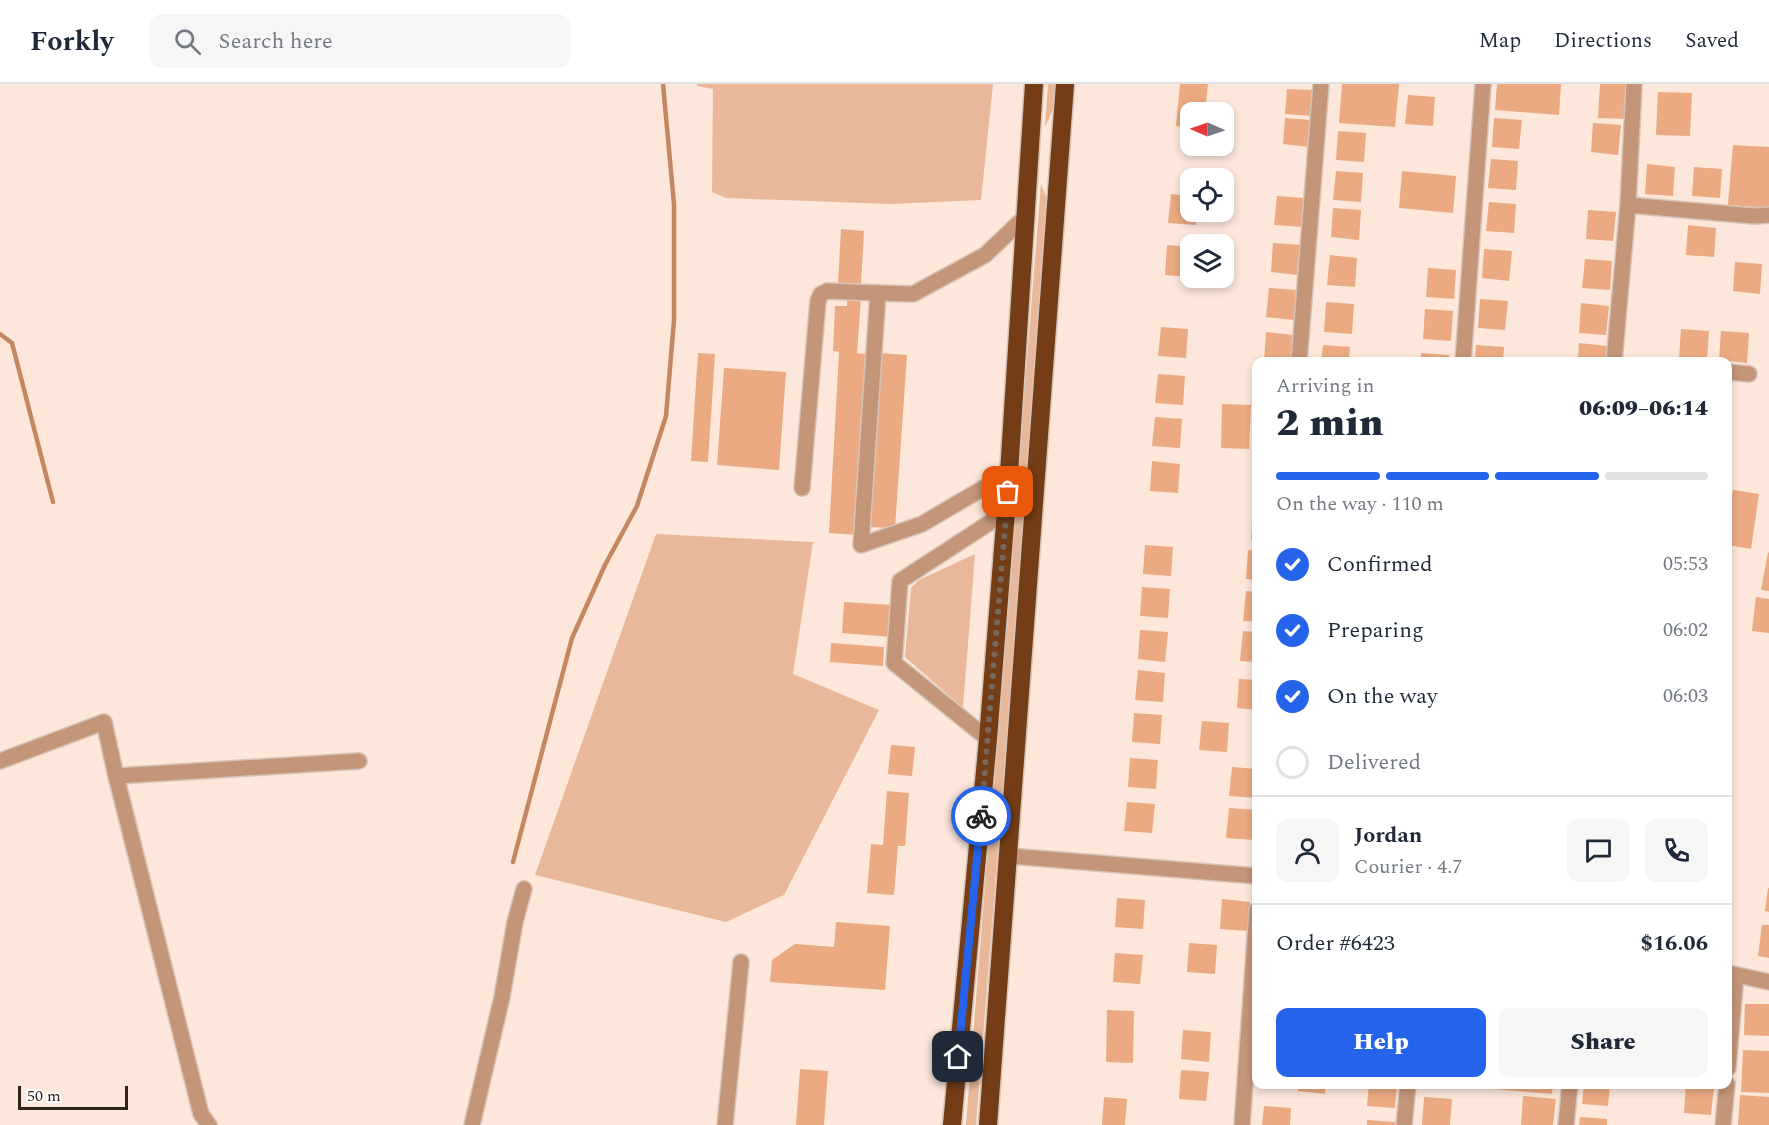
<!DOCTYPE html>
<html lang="en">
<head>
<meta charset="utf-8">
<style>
	:root { --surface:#fff; --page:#f6f6f7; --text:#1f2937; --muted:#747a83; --line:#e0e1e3; --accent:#2563eb }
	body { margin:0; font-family:Spectral,serif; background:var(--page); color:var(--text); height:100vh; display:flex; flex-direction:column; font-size:22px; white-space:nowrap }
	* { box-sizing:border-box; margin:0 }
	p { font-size:20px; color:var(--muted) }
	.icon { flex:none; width:33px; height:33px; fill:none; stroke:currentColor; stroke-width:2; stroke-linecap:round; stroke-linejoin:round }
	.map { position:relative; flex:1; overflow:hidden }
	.side { position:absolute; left:1252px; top:273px; width:480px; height:732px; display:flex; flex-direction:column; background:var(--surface); border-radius:12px; box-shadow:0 3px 9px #0003 }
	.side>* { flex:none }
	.needle { width:39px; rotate:272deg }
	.fabs { position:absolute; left:1180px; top:18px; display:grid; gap:12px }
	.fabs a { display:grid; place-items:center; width:54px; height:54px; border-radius:12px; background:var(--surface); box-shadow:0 3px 9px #0003; font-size:30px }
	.scale { position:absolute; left:18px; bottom:15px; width:110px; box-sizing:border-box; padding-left:6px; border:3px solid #30231c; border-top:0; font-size:16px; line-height:21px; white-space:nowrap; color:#30231c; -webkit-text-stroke:4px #fff; paint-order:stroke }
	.pin { position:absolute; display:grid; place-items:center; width:51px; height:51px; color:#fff; margin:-26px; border-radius:12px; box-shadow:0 3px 9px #0006 }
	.courier { position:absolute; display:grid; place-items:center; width:60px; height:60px; margin:-30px; border:4px solid #2563eb; border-radius:50%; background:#fff; color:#222; box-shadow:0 2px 8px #0007 }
	.overview em { font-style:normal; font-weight:800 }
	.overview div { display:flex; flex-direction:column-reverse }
	.overview { display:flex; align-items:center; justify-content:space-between; height:102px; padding:0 24px }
	h1 { font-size:39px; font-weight:800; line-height:45px }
	.bar { display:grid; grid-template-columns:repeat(4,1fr); gap:9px 6px; align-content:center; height:72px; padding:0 24px }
	.bar i { height:8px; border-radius:4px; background:var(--line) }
	.bar .active { background:var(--accent) }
	.bar p { grid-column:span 4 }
	.line { display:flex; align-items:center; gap:15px; padding:0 24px; border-top:2px solid var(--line) }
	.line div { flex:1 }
	.round { display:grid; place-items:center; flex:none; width:63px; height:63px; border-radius:12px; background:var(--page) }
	ol { padding:0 24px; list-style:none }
	li { display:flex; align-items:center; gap:18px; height:66px }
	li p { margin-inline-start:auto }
	li .icon { padding:6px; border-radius:50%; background:var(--accent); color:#fff; stroke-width:4 }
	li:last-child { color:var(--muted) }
	li i { width:33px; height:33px; border:3px solid var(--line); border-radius:50% }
	.primary-button { display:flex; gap:12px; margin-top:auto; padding:12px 24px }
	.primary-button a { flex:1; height:69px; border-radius:12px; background:var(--accent); color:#fff; font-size:24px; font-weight:800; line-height:69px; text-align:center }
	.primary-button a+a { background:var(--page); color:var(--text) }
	header { display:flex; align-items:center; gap:36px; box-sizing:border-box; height:84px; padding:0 30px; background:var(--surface); border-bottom:2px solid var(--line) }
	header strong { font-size:28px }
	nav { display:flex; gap:33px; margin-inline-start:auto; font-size:21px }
	.search { width:420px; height:54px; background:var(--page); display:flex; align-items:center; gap:15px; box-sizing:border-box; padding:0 21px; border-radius:12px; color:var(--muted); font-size:22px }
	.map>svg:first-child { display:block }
	.green { fill:#e9b89a }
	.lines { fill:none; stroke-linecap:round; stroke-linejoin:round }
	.stream { stroke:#c58760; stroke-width:4.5 }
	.building { fill:#ebaa82 }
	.minor-casing { stroke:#d7c4b8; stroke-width:18 }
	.highway-casing { stroke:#d7c4b8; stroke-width:21 }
	.minor { stroke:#c49579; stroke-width:15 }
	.highway { stroke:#743d16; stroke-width:18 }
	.done { stroke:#77685e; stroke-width:6; stroke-dasharray:0 10.8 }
	.route { stroke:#2563eb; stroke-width:8 }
</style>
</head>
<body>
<header>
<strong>Forkly</strong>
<div class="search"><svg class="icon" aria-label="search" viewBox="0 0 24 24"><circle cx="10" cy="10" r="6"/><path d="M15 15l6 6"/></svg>Search here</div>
<nav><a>Map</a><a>Directions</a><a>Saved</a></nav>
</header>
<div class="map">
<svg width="1769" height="1041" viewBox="0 0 1769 1041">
	<rect width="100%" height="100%" fill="#fce7da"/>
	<g class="green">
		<polygon points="697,0 993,0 981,116 890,120 726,114 712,108 713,5 697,2"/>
		<polygon points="1048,0 1059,0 1058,14 1045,43"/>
		<polygon points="1041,100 1049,120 976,1041 966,1041"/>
		<polygon points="656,450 813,458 793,590 879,626 784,811 726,838 535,791"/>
		<polygon points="975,470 963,624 905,573 911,504 919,496"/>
	</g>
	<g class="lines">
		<g class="stream">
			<polyline points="0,250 12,259 53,418"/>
			<polyline points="513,778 572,554 605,481 637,422 666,332 674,236 674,120 663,0"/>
		</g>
	</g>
	<g class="building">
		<polygon points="1180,0 1208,0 1205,28 1191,28 1191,44 1176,42"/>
		<polygon points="1342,0 1399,0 1395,43 1339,39"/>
		<polygon points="1497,0 1561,0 1559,31 1495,26"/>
		<polygon points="1600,0 1629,0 1626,35 1598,34"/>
		<polygon points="1287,5 1314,6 1312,32 1285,30"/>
		<polygon points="1658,8 1692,9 1690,52 1656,51"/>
		<polygon points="1408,11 1435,13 1433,42 1405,40"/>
		<polygon points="1285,34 1312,36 1310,63 1283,60"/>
		<polygon points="1494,34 1522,36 1519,65 1492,63"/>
		<polygon points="1593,39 1621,41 1618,71 1591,68"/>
		<polygon points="1338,47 1366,49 1364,78 1336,76"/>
		<polygon points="1733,61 1769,63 1769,124 1728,121"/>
		<polygon points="1491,75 1518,77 1516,106 1488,104"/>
		<polygon points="1647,80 1675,83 1673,112 1645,110"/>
		<polygon points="1694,83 1722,85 1720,114 1692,112"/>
		<polygon points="1336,87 1363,89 1361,118 1333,116"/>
		<polygon points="1402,87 1456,92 1453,129 1399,124"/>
		<polygon points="1171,110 1191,112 1191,128 1197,128 1196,141 1168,139"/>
		<polygon points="1277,112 1304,114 1302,143 1274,141"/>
		<polygon points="1489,118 1516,120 1514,149 1486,147"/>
		<polygon points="1333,124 1361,126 1359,156 1331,153"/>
		<polygon points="1588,126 1616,128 1613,157 1586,155"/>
		<polygon points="1688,141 1716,144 1714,173 1686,171"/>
		<polygon points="841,145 864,147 861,200 838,199"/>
		<polygon points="1273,159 1301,161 1298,191 1271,188"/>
		<polygon points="1167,161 1191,163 1191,193 1165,191"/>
		<polygon points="1484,165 1512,167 1509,197 1482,194"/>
		<polygon points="1330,171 1357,174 1355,203 1327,201"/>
		<polygon points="1585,175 1612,177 1610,206 1582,204"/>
		<polygon points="1735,178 1762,180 1760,210 1733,207"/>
		<polygon points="1428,184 1456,186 1454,215 1426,213"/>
		<polygon points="1269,204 1296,206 1294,236 1266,233"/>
		<polygon points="847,213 861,214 857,269 867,270 856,451 829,449 839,268 833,267 835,222 847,222"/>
		<polygon points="1480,215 1508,217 1505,246 1478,244"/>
		<polygon points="1326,218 1354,220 1352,250 1324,248"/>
		<polygon points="1581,219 1609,222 1606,251 1579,249"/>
		<polygon points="1425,225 1453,227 1451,257 1423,255"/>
		<polygon points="1161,243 1188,245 1186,274 1158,272"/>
		<polygon points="1681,245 1709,247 1707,277 1679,275"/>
		<polygon points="1721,247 1749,249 1747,279 1719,276"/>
		<polygon points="1266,248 1294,251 1291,278 1264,278"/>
		<polygon points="1579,259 1607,262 1606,278 1578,278"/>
		<polygon points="1323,261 1350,263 1349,278 1321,278"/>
		<polygon points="1476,261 1504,263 1503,278 1475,278"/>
		<polygon points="698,269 715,270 708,378 691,377"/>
		<polygon points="880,269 907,271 895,444 868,443"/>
		<polygon points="1421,269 1449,271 1449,278 1421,278"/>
		<polygon points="724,284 786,288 779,386 717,381"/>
		<polygon points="1158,290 1185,292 1183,321 1155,319"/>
		<polygon points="1222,320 1251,321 1249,365 1221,364"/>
		<polygon points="1155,333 1182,335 1180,364 1152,362"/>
		<polygon points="1152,377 1180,380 1178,409 1150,407"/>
		<polygon points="1733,406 1759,410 1751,465 1728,461 1728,437"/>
		<polygon points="1253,423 1257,423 1257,456 1251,456"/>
		<polygon points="1145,461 1173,463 1171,492 1143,490"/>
		<polygon points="1248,466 1257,467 1257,496 1246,495"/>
		<polygon points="1768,468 1769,469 1769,507 1761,506"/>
		<polygon points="1142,503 1170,505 1168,534 1140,532"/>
		<polygon points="1246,507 1257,508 1257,538 1243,537"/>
		<polygon points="1756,513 1769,515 1769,549 1752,547"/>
		<polygon points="844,518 893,521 891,553 842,549"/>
		<polygon points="1140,546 1168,548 1165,578 1138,575"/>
		<polygon points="1243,547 1257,548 1257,578 1240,577"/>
		<polygon points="831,559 884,563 883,582 830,578"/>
		<polygon points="1138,586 1165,589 1163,618 1135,616"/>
		<polygon points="1239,595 1257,596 1257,626 1237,624"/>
		<polygon points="1134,629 1162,631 1160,660 1132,658"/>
		<polygon points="1202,637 1229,639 1227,668 1199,666"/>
		<polygon points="891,661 915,663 912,692 888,690"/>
		<polygon points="1130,674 1158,676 1156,705 1128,703"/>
		<polygon points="1232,683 1257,685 1257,714 1229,712"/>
		<polygon points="887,707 909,709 905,762 898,762 894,811 867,809 871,760 883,761"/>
		<polygon points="1127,718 1155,720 1152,749 1124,747"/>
		<polygon points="1229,724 1256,726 1254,756 1226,754"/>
		<polygon points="1768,804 1769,804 1769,828 1765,827"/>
		<polygon points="1117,814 1145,816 1143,845 1115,843"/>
		<polygon points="1222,815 1250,818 1248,847 1220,845"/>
		<polygon points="836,838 890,842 885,906 770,898 772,876 795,860 834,863"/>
		<polygon points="1762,841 1769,841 1769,874 1758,872"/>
		<polygon points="1189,859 1217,861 1215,890 1187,888"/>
		<polygon points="1115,869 1143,871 1140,900 1113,898"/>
		<polygon points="1745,920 1769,920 1769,952 1744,951"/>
		<polygon points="1107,926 1134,927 1133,979 1106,978"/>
		<polygon points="1183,946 1211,948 1209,978 1181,975"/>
		<polygon points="1743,966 1769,967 1769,1009 1741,1008"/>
		<polygon points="800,985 828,987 824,1041 796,1041"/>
		<polygon points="1181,986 1209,988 1206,1017 1179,1015"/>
		<polygon points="1298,1000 1326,1000 1325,1010 1298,1007"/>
		<polygon points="1369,1000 1397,1000 1395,1024 1367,1022"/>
		<polygon points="1493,1000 1553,1000 1552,1010 1492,1005"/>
		<polygon points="1584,1000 1610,1000 1608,1022 1582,1020"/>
		<polygon points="1686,1000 1714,1002 1711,1031 1684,1029"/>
		<polygon points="1740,1011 1769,1013 1769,1041 1738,1041"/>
		<polygon points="1523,1012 1556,1015 1553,1041 1521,1041"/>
		<polygon points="1104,1013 1127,1015 1125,1041 1102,1041"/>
		<polygon points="1424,1013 1452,1015 1450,1041 1422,1041"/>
		<polygon points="1264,1022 1291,1024 1290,1041 1262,1041"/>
		<polygon points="1580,1033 1607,1035 1607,1041 1579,1041"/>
		<polygon points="1367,1036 1395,1038 1395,1041 1367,1041"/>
	</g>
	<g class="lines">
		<g class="minor-casing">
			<g id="minor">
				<polyline points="1628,121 1754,132 1769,131"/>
				<polyline points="1299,278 1321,0"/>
				<polyline points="1463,278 1483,0"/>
				<polyline points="1614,278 1628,121 1634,0"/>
				<polyline points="1728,288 1749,290"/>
				<polyline points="1009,389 922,440 861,461 878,209 913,210 985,171 1025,133"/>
				<polyline points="802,404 818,217 821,210 827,207 878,209"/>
				<polyline points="988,655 894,579 900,497 1006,428"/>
				<polyline points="0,677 104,638 116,692 201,1030 209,1041"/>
				<polyline points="116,692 359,677"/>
				<polyline points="1009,772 1257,792"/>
				<polyline points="1728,889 1769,898"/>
				<polyline points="1728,984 1736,891"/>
				<polyline points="472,1041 502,913 515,838 524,805"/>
				<polyline points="725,1041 741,878"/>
				<polyline points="1242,1041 1257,826"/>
				<polyline points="1404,1041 1408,1000"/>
				<polyline points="1566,1041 1570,1000"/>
				<polyline points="1723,1041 1727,1000"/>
			</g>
		</g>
		<g class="highway-casing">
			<g id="highway">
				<polyline points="952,1041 988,655 1009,389 1034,0"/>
				<polyline points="988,1041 1065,0"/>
			</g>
		</g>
		<use href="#minor" class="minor"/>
		<use href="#highway" class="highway"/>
	</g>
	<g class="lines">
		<polyline class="done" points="981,732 1008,408"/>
		<polyline class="route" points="958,973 981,732"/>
	</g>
</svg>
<div class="fabs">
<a><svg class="needle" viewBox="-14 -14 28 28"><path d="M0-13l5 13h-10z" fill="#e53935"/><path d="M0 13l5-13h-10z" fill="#747a83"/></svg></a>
<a><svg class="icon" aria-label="locate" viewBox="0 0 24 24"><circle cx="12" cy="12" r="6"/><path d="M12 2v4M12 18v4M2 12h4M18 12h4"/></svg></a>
<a><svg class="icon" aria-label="layers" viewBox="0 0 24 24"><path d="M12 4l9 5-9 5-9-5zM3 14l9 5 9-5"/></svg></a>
</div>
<div class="scale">50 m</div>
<div class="pin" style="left:1008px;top:408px;background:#ea580c"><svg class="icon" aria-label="bag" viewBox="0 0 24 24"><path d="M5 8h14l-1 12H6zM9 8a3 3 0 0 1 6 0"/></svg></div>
<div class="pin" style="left:958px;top:973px;background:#1f2937"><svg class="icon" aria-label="home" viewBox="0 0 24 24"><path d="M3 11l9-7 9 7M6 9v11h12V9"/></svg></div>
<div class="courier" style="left:981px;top:732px"><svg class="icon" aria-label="bike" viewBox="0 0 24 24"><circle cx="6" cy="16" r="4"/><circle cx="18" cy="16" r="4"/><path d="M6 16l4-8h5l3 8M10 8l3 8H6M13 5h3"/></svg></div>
<section class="side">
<div class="overview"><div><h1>2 min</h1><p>Arriving in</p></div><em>06:09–06:14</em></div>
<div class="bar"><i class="active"></i><i class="active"></i><i class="active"></i><i></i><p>On the way · 110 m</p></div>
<ol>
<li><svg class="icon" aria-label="check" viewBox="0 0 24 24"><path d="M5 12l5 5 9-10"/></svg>Confirmed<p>05:53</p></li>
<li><svg class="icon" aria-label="check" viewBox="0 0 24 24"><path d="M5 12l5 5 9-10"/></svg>Preparing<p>06:02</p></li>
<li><svg class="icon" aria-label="check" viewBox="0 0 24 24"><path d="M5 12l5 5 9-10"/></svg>On the way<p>06:03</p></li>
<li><i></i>Delivered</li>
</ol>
<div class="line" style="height:108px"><a class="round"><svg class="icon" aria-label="person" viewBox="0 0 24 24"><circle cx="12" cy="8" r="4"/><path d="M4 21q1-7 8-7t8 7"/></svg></a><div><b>Jordan</b><p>Courier · 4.7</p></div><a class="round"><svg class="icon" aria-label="chat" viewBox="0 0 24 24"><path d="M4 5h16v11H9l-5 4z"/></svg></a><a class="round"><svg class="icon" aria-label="phone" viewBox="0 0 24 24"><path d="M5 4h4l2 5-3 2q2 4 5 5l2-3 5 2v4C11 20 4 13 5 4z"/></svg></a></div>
<div class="line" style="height:78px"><div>Order #6423</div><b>$16.06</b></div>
<div class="primary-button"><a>Help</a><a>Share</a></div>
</section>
</div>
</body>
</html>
